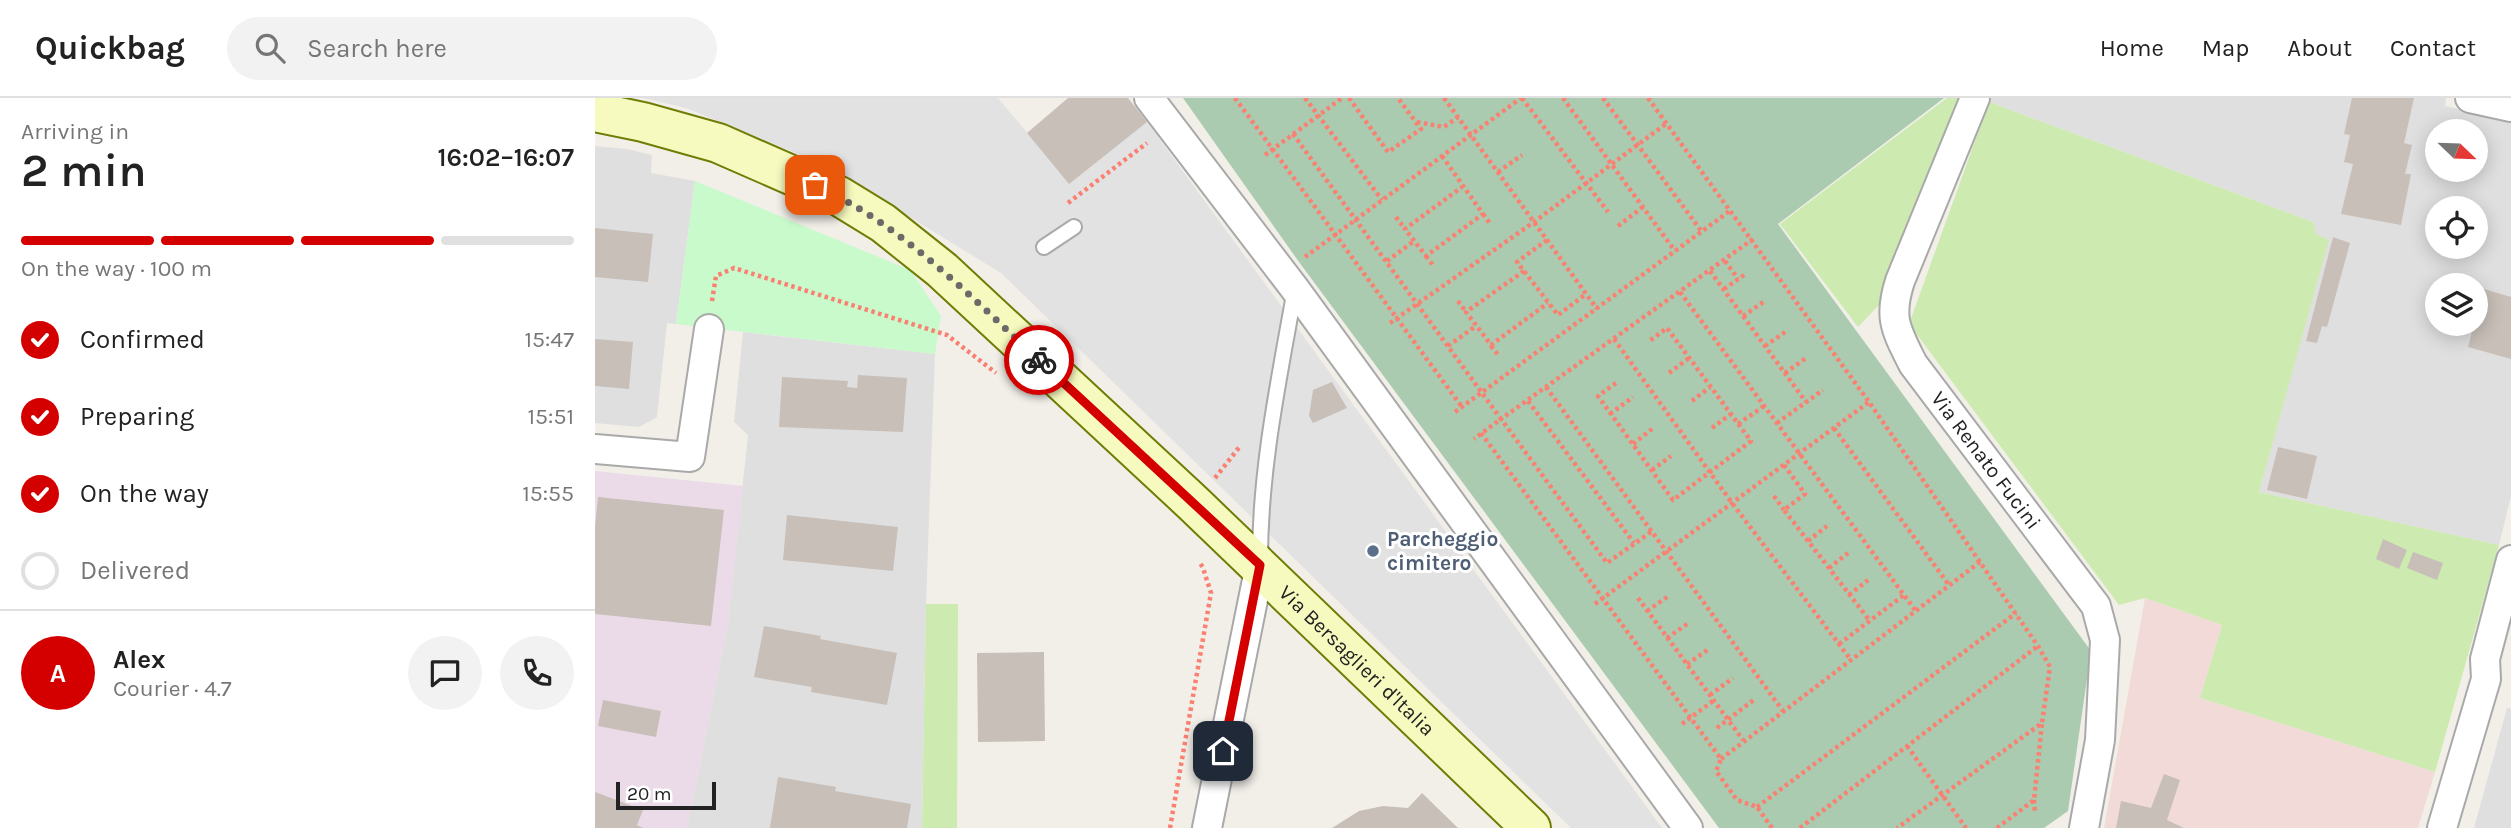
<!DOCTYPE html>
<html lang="en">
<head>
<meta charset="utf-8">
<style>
	:root { --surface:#fff; --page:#f2f2f2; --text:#222; --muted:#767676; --line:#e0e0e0; --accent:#d40000 }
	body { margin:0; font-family:Karla,sans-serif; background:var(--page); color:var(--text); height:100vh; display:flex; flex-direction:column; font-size:26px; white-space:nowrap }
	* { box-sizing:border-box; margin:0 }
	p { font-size:23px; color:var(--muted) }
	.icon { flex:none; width:38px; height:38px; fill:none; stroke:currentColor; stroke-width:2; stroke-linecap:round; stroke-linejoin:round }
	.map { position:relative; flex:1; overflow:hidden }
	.sheet { display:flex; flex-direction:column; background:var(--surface); width:595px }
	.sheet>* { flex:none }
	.needle { width:46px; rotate:113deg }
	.buttons { position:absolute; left:1830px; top:21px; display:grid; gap:14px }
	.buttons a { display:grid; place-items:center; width:63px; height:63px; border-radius:50%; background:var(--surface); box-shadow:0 4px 18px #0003; font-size:35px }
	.scale { position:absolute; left:21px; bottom:18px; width:100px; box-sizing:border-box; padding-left:7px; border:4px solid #222; border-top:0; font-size:19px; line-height:24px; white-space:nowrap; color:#222; -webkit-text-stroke:5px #fff; paint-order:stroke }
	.pin { position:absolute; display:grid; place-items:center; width:60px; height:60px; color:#fff; margin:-30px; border-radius:14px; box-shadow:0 4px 10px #0006 }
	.courier { position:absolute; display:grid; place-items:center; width:70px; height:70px; margin:-35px; border:5px solid #d40000; border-radius:50%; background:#fff; color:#222; box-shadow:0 2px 9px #0007 }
	.headline em { font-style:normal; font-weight:600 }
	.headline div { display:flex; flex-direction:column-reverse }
	.headline { display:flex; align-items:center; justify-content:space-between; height:119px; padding:0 21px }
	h1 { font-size:46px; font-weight:600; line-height:52px }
	.bar { display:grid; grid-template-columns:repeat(4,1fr); gap:10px 7px; align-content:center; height:84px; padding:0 21px }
	.bar i { height:9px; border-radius:5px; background:var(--line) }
	.bar .current { background:var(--accent) }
	.bar p { grid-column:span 4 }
	.line { display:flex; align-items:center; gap:18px; padding:0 21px; border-top:2px solid var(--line) }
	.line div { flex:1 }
	.round { display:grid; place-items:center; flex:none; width:74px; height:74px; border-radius:37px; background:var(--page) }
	ol { padding:0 21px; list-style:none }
	li { display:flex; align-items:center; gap:21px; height:77px }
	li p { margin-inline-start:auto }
	li .icon { padding:7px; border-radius:50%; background:var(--accent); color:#fff; stroke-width:4 }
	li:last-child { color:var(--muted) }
	li i { width:38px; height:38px; border:4px solid var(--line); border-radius:50% }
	header { display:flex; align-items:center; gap:42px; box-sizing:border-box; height:98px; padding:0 35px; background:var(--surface); border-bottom:2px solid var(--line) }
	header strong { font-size:33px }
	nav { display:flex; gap:38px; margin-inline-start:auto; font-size:24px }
	.search { width:490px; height:63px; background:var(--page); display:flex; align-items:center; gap:18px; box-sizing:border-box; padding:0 24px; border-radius:38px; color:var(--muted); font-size:26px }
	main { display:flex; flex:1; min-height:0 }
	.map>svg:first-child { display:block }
	.residential { fill:#e0dfdf; fill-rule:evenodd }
	.commercial { fill:#f2dad9 }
	.industrial { fill:#ebdbe8 }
	.grass { fill:#cdebb0 }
	.cemetery { fill:#aacbaf }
	.park { fill:#c8facc }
	.parking { fill:#e2e2e2 }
	.building { fill:#c7bfb8 }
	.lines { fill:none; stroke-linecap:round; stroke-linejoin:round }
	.lane-casing { stroke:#a9a9a9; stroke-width:18 }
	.street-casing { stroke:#a9a9a9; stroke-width:32 }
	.secondary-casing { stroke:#707d05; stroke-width:42 }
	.path { stroke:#fa8072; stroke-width:4.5; stroke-dasharray:3.5 3.5; stroke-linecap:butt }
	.lane { stroke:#fff; stroke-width:14 }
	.street { stroke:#fff; stroke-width:28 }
	.secondary { stroke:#f7fabf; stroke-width:38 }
	.done { stroke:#6b6a68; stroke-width:7; stroke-dasharray:0 12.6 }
	.route { stroke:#d40000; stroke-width:9 }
	.service-dot { fill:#5c6f8a; stroke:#fff; stroke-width:2.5 }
	.labels { text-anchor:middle; stroke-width:6; stroke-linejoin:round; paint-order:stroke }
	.street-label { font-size:21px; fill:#222; stroke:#fff }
	.service-label { font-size:21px; font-weight:bold; fill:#4e5e75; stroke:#fff; text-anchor:start }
</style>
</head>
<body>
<header>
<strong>Quickbag</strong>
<div class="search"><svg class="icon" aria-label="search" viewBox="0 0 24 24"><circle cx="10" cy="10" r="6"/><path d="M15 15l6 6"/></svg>Search here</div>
<nav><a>Home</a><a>Map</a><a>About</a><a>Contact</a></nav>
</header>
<main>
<section class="sheet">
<div class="headline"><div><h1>2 min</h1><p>Arriving in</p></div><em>16:02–16:07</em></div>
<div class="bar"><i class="current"></i><i class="current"></i><i class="current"></i><i></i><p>On the way · 100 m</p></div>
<ol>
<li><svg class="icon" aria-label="check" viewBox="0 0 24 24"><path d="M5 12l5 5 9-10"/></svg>Confirmed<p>15:47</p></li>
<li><svg class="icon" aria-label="check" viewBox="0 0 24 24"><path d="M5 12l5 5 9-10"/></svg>Preparing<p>15:51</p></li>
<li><svg class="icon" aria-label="check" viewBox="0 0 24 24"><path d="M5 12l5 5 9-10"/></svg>On the way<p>15:55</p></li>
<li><i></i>Delivered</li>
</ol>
<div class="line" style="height:126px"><b class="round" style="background:var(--accent);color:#fff">A</b><div><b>Alex</b><p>Courier · 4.7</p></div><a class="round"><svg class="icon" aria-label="chat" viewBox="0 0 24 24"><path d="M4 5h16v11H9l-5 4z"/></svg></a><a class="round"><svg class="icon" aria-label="phone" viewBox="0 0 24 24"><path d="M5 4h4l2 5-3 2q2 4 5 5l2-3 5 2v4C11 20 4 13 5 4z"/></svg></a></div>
</section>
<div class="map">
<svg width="1916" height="730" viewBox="0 0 1916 730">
	<rect width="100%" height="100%" fill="#f2efe9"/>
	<g class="residential">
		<path d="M 1396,0 L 1851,0 L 1850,8 L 1916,22 L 1916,398 L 1904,447 L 1664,394 L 1733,143 L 1721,136 L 1718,124 L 1394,4 ZM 1843,33 L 1881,33 L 1881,72 L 1843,72 ZM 1843,110 L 1881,110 L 1881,149 L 1843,149 ZM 1843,187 L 1881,187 L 1881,226 L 1843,226 Z"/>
		<polygon points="0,48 32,51 57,57 56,75 100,83 81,226 72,225 62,319 44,329 0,325"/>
		<polygon points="148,234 340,256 331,506 327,730 92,730 133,524 153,337 139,324"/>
		<polygon points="1912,610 1916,611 1916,730 1879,730"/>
	</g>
	<polygon class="commercial" points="1550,500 1627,527 1605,600 1840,674 1823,730 1509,730"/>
	<polygon class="industrial" points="0,373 148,388 133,524 92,730 0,730"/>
	<g class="grass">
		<polygon points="1352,0 1369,0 1284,207 1263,229 1185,126"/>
		<polygon points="1394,4 1718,124 1721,136 1734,142 1664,394 1904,447 1840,674 1605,600 1627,527 1550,500 1524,507 1314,226"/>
		<polygon points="331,506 363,506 362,730 327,730"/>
	</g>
	<polygon class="cemetery" points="588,0 1349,0 1183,126 1496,553 1473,713 1449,730 1124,730 704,164"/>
	<polygon class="park" points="100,83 315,172 346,218 340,256 81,226"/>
	<polygon class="parking" points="48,0 403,0 474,85 552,24 1067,730 976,730 406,175 230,67 91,10"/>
	<g class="building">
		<polygon points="473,0 533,0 552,24 474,86 432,35"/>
		<polygon points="1757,0 1819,0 1809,45 1817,47 1810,76 1816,76 1806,127 1746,116 1758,66 1749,64 1755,37 1749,36"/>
		<polygon points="0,130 58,136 53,184 0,179"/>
		<polygon points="1738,139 1755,145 1732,229 1727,228 1722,245 1711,243"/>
		<polygon points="1889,191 1916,199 1916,261 1873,249 1879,226 1881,226"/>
		<polygon points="0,241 38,244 34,291 0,288"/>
		<polygon points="263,277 312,280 308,334 184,329 187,279 253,283 252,289 262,290"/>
		<polygon points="737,284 752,310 718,325 714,318 718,292"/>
		<polygon points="1683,349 1722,358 1712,401 1672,392"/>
		<polygon points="3,399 129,412 116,528 0,516 0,429"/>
		<polygon points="192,417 303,429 298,473 188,462"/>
		<polygon points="1788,441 1812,452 1804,471 1781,461"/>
		<polygon points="1818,454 1848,465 1842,482 1812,470"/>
		<polygon points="169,528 226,538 225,541 302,555 292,607 216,594 217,589 159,579"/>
		<polygon points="449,554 450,643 383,644 382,555"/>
		<polygon points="8,602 66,613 61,639 3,628"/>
		<polygon points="1569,676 1585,682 1572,722 1589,730 1521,730 1526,703 1556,710"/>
		<polygon points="183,679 241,689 240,693 316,706 312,730 175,730"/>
		<polygon points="0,694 48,712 42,727 48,730 0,730"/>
		<polygon points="827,695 863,730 737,730 764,713 788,708 813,710"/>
	</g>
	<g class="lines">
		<g class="lane-casing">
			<g id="lane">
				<polyline points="449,149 479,129"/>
				<path d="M 665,462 C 665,370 684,281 700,191"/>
			</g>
		</g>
		<g class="street-casing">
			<g id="street">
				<polyline points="554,0 700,191 1093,730"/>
				<path id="s1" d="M 1380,0 L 1305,183 C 1293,220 1301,232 1318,266 L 1501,508 L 1510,542 L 1505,642 L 1489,730"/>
				<polyline points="1875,0 1916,9"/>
				<polyline points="0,351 95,359 114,231"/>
				<polyline points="612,730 665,467"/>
				<polyline points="1847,730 1891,581 1890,561 1916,462"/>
			</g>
		</g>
		<g class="secondary-casing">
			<g id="secondary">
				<path id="s2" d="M 0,14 L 48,24 L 123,45 L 244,98 L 288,125 L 347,172 L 598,405 L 936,730"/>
			</g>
		</g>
		<g class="path">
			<polyline points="640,0 867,309"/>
			<polyline points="710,0 787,102"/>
			<polyline points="754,0 793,54 826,31 803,0"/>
			<polyline points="849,0 1002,211"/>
			<polyline points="927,0 1013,114"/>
			<polyline points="968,0 1080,153"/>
			<polyline points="1008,0 1107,134"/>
			<polyline points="1053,0 1274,304 1443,548 1455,569 1447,625 1302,730"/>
			<polyline points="822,24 849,29 863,19"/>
			<polyline points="698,36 906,321 879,341"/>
			<polyline points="670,57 747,0"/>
			<polyline points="847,58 888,116 831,158 810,131 867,89"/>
			<polyline points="903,74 927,57"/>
			<polyline points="473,105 552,45"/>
			<polyline points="888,116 896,127"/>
			<polyline points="801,119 810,131"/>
			<polyline points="1023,128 1048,109"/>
			<polyline points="952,142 922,164 963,217 991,196"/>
			<polyline points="831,158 838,167"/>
			<polyline points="710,159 926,0"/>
			<polyline points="792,163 819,143"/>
			<polyline points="1130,163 1143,181"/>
			<polyline points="929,173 871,214 896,247 953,205"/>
			<polyline points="1115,173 1211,304"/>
			<polyline points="1129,191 1152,175"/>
			<polyline points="1085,194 1320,512"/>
			<polyline points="117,203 121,178 139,170 352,237 401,275"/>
			<polyline points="863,203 871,214"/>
			<polyline points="1148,218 1170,203"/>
			<polyline points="795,225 939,124 1072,25"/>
			<polyline points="1019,241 1137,405 1256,562"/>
			<polyline points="853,248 881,228"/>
			<polyline points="896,248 904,258"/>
			<polyline points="1170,248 1193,232"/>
			<polyline points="1074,275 1094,260"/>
			<polyline points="1190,275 1211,260"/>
			<polyline points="1021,285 1003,298 1078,402 1156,343 1072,230 1053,244"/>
			<polyline points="951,289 1188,613"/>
			<polyline points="933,303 1039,445"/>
			<polyline points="1097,303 1115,289"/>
			<polyline points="860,314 1136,112"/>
			<polyline points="1015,316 1038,299"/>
			<polyline points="1182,325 1228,292"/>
			<polyline points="1143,326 1169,308"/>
			<polyline points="1117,330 1136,316"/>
			<polyline points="1239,330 1354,487"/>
			<polyline points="886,335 1126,661 1121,673 1142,702 1162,709 1177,730"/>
			<polyline points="1038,346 1057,331"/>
			<polyline points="1189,367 1210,396 1189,412 1275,523"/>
			<polyline points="1057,372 1076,358"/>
			<polyline points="620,380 646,347"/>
			<polyline points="1179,398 1189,412"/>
			<polyline points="1056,434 1012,465 906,321 1158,141"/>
			<polyline points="1213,443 1232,428"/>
			<polyline points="1234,470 1253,455"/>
			<polyline points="1254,497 1273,482"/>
			<polyline points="1043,500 1148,642"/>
			<polyline points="1000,506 1274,304"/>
			<polyline points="1052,513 1075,497"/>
			<polyline points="1072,540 1095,524"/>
			<polyline points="1244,546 1309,497"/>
			<polyline points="1092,566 1114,551"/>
			<polyline points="1115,597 1138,580"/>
			<polyline points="1087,626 1118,603"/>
			<polyline points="1122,630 1160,601"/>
			<polyline points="1312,648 1371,730"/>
			<polyline points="1126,661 1385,464"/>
			<polyline points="1439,702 1440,715"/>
			<polyline points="1162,709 1421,515"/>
			<polyline points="575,730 616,495 608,470 604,463"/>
			<polyline points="1205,730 1443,548"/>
			<polyline points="1402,730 1439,702 1447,625"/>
		</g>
		<use href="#lane" class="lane"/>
		<use href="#street" class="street"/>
		<use href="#secondary" class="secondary"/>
	</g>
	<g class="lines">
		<path class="done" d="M 220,87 C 307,127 374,197 444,262"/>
		<polyline class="route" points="444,262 665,467 628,653"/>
	</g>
	<circle class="service-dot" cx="778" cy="453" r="7"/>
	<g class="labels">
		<g class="street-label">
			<text dy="7" stroke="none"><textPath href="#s1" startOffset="406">Via Renato Fucini</textPath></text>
			<text dy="7" stroke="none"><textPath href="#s2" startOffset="956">Via Bersaglieri d'Italia</textPath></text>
		</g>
		<g class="service-label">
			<text x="792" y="448">Parcheggio<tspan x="792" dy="24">cimitero</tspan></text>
		</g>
	</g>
</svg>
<div class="buttons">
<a><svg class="needle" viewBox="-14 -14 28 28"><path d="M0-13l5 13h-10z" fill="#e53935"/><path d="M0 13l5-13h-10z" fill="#767676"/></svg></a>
<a><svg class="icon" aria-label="locate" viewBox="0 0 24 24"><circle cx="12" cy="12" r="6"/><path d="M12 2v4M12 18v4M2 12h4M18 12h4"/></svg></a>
<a><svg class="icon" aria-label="layers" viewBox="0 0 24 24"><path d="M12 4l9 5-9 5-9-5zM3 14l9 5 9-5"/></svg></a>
</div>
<div class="scale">20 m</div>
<div class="pin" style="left:220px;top:87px;background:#ea580c"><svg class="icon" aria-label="bag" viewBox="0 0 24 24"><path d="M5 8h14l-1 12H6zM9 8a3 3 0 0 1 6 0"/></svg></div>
<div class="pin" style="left:628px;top:653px;background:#1f2937"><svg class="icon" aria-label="home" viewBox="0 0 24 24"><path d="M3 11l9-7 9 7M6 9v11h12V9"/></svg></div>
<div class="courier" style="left:444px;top:262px"><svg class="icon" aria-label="bike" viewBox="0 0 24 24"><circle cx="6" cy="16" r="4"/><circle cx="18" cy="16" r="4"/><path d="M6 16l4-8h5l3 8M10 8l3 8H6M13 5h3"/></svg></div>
</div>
</main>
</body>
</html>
